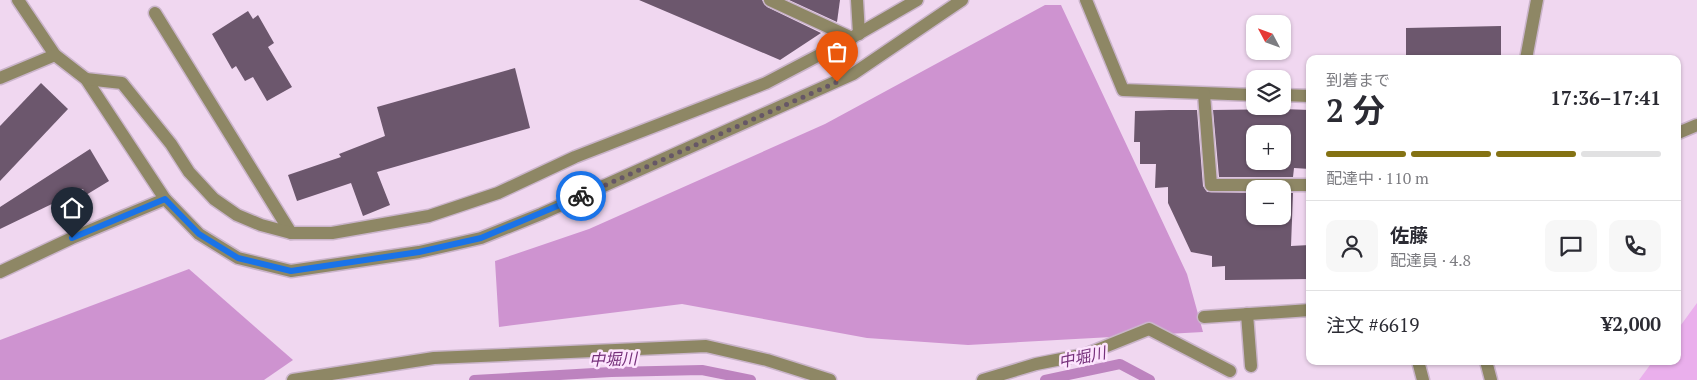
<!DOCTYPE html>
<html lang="ja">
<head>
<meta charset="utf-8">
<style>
	:root { --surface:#fff; --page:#f7f7f7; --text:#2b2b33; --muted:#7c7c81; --line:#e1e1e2; --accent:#847213 }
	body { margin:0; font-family:"PT Serif","Noto Sans JP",serif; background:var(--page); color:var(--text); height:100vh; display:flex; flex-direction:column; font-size:19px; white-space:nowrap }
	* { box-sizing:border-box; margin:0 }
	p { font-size:16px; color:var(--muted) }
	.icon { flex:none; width:28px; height:28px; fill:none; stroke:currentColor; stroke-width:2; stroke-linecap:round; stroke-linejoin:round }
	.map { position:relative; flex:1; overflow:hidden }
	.side { position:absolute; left:1306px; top:55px; width:375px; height:310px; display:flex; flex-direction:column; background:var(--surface); border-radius:10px; box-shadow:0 1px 4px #0004 }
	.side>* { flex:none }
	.needle { width:32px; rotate:311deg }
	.controls { position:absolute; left:1246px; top:15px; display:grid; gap:10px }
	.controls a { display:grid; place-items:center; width:45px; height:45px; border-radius:10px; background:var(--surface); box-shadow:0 1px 4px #0004; font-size:25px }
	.pin { position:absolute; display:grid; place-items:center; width:42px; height:42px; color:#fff; margin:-51px -21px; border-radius:50% 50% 50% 0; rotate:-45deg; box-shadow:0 0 5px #0007 }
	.pin .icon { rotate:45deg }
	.courier { position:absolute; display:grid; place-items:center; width:50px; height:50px; margin:-25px; border:4px solid #1a73e8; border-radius:50%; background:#fff; color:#222; box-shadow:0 1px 6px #0007 }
	.summary em { font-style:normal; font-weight:700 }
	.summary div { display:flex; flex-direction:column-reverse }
	.summary { display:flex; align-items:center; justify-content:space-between; height:85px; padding:0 20px }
	h1 { font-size:32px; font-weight:700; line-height:38px }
	.bar { display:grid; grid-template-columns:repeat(4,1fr); gap:8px 5px; align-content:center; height:60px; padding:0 20px }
	.bar i { height:6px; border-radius:4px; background:var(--line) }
	.bar .selected { background:var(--accent) }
	.bar p { grid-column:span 4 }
	.line { display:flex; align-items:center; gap:12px; padding:0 20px; border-top:1px solid var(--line) }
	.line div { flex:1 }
	.round { display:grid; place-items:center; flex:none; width:52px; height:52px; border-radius:10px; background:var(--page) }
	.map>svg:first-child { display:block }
	.green { fill:#eaafec }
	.forest { fill:#ce93d0 }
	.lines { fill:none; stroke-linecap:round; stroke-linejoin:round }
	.stream { stroke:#bd83bf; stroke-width:10 }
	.building { fill:#6c576d; fill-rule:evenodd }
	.minor-casing { stroke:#cab4ca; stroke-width:15 }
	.minor { stroke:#8e8765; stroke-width:12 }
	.done { stroke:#665766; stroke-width:5; stroke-dasharray:0 9 }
	.route { stroke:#1a73e8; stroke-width:6 }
	.labels { text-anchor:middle; stroke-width:5; stroke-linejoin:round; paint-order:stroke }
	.water-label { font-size:16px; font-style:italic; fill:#76317b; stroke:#fde4fe }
</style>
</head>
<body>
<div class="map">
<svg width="1697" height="380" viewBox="0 0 1697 380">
	<rect width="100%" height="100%" fill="#f0d7f0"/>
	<polygon class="green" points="1697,303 1697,380 1639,380 1653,361 1678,361 1678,329"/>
	<g class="forest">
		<polygon points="1045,5 1061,5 1187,274 1203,332 968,345 867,338 682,304 499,327 495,261 589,229 825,124"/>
		<polygon points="189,269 293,360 264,380 0,380 0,340"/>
	</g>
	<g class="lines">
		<g class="stream">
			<polyline points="474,380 611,372 702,370 751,380"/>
			<polyline points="1045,380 1120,364 1150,380"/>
		</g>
	</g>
	<g class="building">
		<polygon points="639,0 762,0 767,7 821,33 780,60"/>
		<polygon points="789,0 840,0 837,22"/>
		<polygon points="248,11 253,19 258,15 274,43 268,47 292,87 267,101 253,77 245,81 236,66 232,69 212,34"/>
		<polygon points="1501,26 1501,59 1406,59 1406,28"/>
		<polygon points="515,68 530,128 377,172 390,205 363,216 351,183 297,201 288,175 341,157 339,154 385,136 377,107"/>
		<polygon points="41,83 68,109 0,181 0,126"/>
		<path d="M 1281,109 L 1310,110 L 1310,169 L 1294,168 L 1293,177 L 1219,177 L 1213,110 ZM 1255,134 L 1282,134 L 1282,161 L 1255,161 Z"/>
		<polygon points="1169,110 1197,110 1203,186 1207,192 1255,193 1255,216 1282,216 1282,193 1293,193 1291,246 1310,245 1310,279 1225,280 1225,266 1212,267 1212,256 1191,252 1168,203 1168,187 1155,188 1156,164 1140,164 1140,142 1134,142 1135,111"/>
		<polygon points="90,149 109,181 86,195 83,189 0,229 0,207"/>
	</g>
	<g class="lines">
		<g class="minor-casing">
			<g id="minor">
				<polyline points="18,0 55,55 86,79 165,199 199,234 238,258 291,271 419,252 481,238 541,214 853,74 962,0"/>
				<polyline points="770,0 852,38"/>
				<polyline points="857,0 859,34"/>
				<polyline points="1086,0 1123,90 1255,95"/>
				<polyline points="155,13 291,233"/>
				<polyline points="1526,59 1537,0"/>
				<polyline points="0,78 55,55"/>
				<polyline points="86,79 122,83 171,144 189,172 214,199 237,215 261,225 291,233 332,233 429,216 498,193 575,157 766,83 846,41 917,0"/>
				<polyline points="1204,94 1211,185 1310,185"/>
				<polyline points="1282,95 1310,96"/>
				<polyline points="1678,133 1697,125"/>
				<polyline points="0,272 72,238 165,199"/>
				<polyline points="1247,314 1251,366"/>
				<polyline points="1204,317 1310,310"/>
				<polyline points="1418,361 1423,380"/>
				<polyline points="1486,361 1491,380"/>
				<polyline points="293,380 434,358 706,346 767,360 830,380"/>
				<polyline points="983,380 1036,364 1087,354 1149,329 1230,371"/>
			</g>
		</g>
		<use href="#minor" class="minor"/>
	</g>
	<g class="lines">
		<polyline class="done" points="581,196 837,82"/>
		<polyline class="route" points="72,238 165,199 199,234 238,258 291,271 419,252 481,238 581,196"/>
	</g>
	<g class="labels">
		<g class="water-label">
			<text transform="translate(1082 357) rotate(-12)" y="6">中堀川</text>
			<text transform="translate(613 359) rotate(-2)" y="6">中堀川</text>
		</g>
	</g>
</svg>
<div class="controls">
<a><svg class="needle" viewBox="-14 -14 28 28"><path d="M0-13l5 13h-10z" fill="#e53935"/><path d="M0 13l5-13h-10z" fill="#7c7c81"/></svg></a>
<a><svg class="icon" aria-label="layers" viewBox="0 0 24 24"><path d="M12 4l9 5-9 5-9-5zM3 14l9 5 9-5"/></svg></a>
<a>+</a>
<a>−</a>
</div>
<div class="pin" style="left:837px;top:82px;background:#ea580c"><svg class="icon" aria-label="bag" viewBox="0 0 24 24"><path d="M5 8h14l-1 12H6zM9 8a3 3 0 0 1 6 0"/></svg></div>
<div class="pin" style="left:72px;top:238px;background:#1f2937"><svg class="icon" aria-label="home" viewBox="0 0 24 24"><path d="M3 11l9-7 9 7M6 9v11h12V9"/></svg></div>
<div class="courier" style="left:581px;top:196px"><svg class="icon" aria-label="bike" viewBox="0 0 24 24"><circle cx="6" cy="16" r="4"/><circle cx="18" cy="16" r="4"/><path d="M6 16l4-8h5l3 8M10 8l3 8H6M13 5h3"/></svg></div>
<section class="side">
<div class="summary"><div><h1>2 分</h1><p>到着まで</p></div><em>17:36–17:41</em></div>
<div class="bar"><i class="selected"></i><i class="selected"></i><i class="selected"></i><i></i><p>配達中 · 110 m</p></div>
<div class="line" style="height:90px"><a class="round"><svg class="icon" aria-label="person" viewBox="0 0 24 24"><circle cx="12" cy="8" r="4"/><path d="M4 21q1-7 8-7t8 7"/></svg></a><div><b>佐藤</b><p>配達員 · 4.8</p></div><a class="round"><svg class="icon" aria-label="chat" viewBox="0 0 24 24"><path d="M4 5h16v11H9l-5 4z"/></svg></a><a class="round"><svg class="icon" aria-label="phone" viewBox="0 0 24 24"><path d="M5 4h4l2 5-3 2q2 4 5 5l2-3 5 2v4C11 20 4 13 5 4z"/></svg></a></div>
<div class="line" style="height:65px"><div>注文 #6619</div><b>¥2,000</b></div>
</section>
</div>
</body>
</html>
